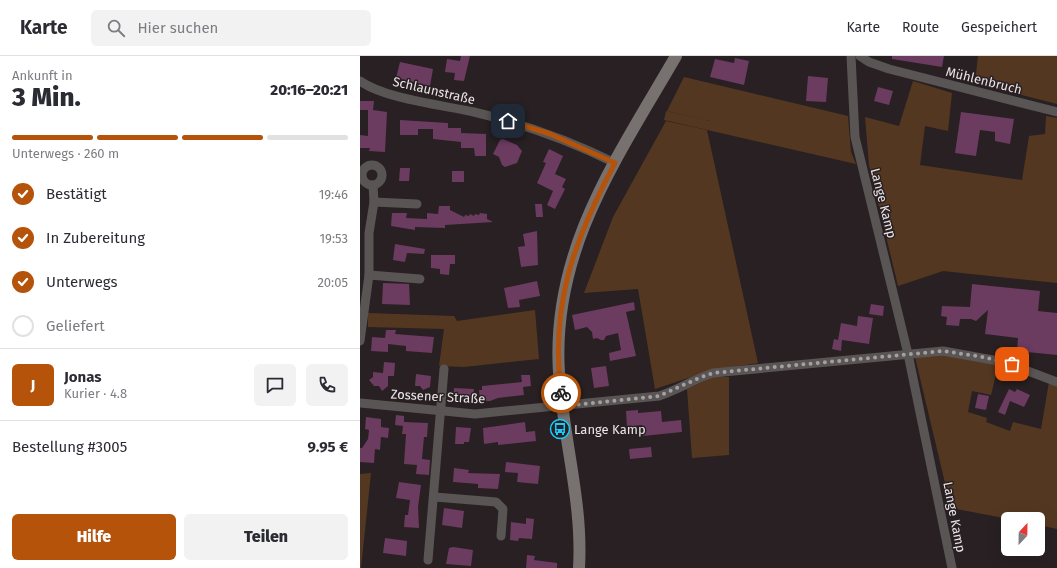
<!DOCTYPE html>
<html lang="de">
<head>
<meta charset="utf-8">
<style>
	:root { --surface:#fff; --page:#f2f2f3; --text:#2b2b33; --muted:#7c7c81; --line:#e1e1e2; --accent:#b45309 }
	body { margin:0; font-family:"Fira Sans",sans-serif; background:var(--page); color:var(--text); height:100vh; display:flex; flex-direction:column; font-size:15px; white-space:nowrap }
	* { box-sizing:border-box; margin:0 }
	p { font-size:13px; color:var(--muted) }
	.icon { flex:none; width:22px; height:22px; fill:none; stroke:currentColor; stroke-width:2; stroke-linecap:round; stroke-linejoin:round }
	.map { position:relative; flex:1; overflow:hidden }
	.drawer { display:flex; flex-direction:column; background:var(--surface); width:360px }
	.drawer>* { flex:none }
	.needle { width:26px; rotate:22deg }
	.fabs { position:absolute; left:641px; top:456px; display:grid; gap:8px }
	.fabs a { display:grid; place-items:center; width:44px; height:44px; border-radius:6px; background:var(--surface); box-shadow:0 4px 16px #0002; font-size:20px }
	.pin { position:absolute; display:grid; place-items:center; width:34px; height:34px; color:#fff; margin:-17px; border-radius:8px; box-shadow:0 2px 6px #0006 }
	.courier { position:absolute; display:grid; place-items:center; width:40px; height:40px; margin:-20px; border:3px solid #b45309; border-radius:50%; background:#fff; color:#222; box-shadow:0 1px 5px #0007 }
	.head em { font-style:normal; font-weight:800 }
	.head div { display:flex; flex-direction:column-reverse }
	.head { display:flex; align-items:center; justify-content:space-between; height:68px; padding:0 12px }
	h1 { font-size:26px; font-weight:800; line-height:30px }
	.bar { display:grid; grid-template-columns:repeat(4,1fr); gap:6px 4px; align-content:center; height:48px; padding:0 12px }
	.bar i { height:5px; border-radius:3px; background:var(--line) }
	.bar .on { background:var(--accent) }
	.bar p { grid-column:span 4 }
	.line { display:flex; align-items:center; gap:10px; padding:0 12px; border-top:1px solid var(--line) }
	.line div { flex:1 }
	.round { display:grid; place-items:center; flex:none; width:42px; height:42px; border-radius:6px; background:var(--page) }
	ol { padding:0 12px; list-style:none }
	li { display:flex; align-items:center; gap:12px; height:44px }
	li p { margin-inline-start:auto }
	li .icon { padding:4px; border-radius:50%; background:var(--accent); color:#fff; stroke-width:4 }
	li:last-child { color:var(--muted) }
	li i { width:22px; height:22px; border:2px solid var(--line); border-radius:50% }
	.action { display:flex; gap:8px; margin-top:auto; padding:8px 12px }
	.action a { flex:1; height:46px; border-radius:6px; background:var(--accent); color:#fff; font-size:16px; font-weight:800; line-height:46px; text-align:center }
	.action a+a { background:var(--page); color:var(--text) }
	header { display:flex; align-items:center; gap:24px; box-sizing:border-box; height:56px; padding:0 20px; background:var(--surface); border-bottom:1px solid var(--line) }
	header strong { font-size:19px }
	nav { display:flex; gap:22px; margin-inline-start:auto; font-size:14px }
	.search { width:280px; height:36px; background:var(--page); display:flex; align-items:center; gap:10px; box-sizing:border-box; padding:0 14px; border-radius:6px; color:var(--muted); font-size:15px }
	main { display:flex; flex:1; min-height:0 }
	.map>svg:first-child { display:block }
	.green { fill:#543720 }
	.building { fill:#6b3b60 }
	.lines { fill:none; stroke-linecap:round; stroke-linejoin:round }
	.street { stroke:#595554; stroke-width:9 }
	.secondary { stroke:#77716f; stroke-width:12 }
	.done { stroke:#a69fa1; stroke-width:4; stroke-dasharray:0 7.2 }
	.route { stroke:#b45309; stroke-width:5 }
	.labels { text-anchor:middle; stroke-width:3; stroke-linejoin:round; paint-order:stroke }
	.street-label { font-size:13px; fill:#eae4e6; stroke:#282022 }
	.poi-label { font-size:13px; fill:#eae4e6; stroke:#282022; text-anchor:start }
</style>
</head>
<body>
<header>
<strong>Karte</strong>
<div class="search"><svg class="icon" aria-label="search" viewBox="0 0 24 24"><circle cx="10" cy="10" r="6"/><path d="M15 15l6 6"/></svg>Hier suchen</div>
<nav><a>Karte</a><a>Route</a><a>Gespeichert</a></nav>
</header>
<main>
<section class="drawer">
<div class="head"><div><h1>3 Min.</h1><p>Ankunft in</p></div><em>20:16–20:21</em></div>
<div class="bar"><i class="on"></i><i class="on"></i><i class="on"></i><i></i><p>Unterwegs · 260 m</p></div>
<ol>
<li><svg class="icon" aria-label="check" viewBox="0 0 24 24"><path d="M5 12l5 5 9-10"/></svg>Bestätigt<p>19:46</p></li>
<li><svg class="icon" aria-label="check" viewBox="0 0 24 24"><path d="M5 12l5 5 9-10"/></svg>In Zubereitung<p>19:53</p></li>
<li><svg class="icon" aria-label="check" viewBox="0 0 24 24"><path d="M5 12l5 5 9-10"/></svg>Unterwegs<p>20:05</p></li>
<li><i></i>Geliefert</li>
</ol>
<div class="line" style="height:72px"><b class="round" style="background:var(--accent);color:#fff">J</b><div><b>Jonas</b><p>Kurier · 4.8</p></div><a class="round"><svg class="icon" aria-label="chat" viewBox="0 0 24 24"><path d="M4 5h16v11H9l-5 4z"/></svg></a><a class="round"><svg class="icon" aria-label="phone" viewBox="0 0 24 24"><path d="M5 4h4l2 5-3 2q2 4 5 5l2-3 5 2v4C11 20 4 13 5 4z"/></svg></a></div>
<div class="line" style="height:52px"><div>Bestellung #3005</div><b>9.95 €</b></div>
<div class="action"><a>Hilfe</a><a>Teilen</a></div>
</section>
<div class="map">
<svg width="697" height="512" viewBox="0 0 697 512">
	<rect width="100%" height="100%" fill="#282022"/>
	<g class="green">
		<polygon points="618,0 697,0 697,48 615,27"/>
		<polygon points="324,21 488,60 491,96 496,108 304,64 306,55 350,65 307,55"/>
		<polygon points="553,25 592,37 588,75 565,70 560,109 662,124 669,80 685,78 686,60 697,62 697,227 583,215 538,230 509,109 505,61 539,70"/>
		<polygon points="306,65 347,74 398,307 352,314 295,333 278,233 224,237 253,161"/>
		<polygon points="175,254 179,303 104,311 79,310 84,273 8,271 8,257 94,260 97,265"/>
		<polygon points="583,298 639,306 631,339 612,335 608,356 627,362 626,366 650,375 653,366 681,373 689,326 697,329 697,473 678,469 678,463 649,463 591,452 555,301"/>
		<polygon points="353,321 369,321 369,399 332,402 327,333"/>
		<polygon points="11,417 1,512 0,512 0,418"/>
	</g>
	<g class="building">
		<polygon points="101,0 110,0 104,25 94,24 95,17 85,16 87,3 100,5"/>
		<polygon points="532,0 584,0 582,11 532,3"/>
		<polygon points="375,2 389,5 384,29 350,21 355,3 374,7"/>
		<polygon points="40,6 73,13 70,30 36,22"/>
		<polygon points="448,20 468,22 466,46 446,45"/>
		<polygon points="518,31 533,35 529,49 514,45"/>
		<polygon points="0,45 14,45 13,54 27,56 25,96 9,95 10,92 0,92 0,79 8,80 8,54 0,54"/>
		<polygon points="601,56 654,63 650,88 635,85 635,76 620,74 616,100 595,97"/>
		<polygon points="40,64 88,67 88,72 101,72 101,77 126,78 126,100 115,100 114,92 101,92 101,86 73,83 73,73 58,73 58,79 40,79"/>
		<polygon points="143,83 157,89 162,95 157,107 145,111 142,109 139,101 133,98 140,84"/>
		<polygon points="189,93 203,100 195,118 206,123 202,131 205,133 195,153 187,149 193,135 177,127 186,107 183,106"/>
		<polygon points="40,112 50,112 49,125 39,125"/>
		<rect x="92" y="115" width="12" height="11"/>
		<polygon points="175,148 182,148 183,161 176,161"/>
		<polygon points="79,150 90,150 90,154 104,161 105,159 109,160 110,158 114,160 115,158 119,159 120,157 127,158 127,163 133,166 85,169 85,172 55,171 55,174 31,170 32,157 47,157 46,162 67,163 67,157 78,158"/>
		<polygon points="177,175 178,209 161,211 158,191 165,190 163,178"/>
		<polygon points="35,188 65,193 64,198 47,197 45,206 33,204"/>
		<polygon points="71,199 95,199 95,208 90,208 89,219 80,218 80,213 71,212"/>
		<polygon points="177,225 180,240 159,244 160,251 148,252 144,232"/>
		<polygon points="23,227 49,228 50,249 22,248"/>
		<polygon points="612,228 680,235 678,255 697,257 697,299 657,295 658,282 625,278 628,254 616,265 611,263 600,263 599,270 586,269 587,261 581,260 582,250 610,251"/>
		<polygon points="274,246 275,254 266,256 276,300 250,305 249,297 261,294 258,277 246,280 244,284 241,284 237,282 233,283 232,276 227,271 215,274 212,259"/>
		<polygon points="511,248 524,250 523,260 509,258"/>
		<polygon points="498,260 513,262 509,288 482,284 481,295 472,293 474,283 478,284 481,267 497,270"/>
		<polygon points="26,274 36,274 35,278 74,281 72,297 46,295 46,290 28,288 28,296 11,295 12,281 25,282"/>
		<polygon points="24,306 35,307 34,320 28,320 28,330 22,335 19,330 14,330 9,324 13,321 13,316 23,317"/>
		<polygon points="246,310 249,330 234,332 231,312"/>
		<polygon points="56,318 71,320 70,331 63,334 60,330 55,330"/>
		<polygon points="161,319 170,319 171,330 163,331 164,339 138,342 130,345 120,345 119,334 122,334 122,330 162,326"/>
		<polygon points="94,332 114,333 113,345 93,345"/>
		<polygon points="649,333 655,336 657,333 670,339 664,351 650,345 645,359 638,356"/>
		<polygon points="618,338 629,340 626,354 615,352"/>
		<polygon points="278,354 278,357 301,355 302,366 321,364 322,376 283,380 282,369 267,371 266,355"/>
		<polygon points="36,359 44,360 44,366 68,367 67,381 64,381 62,403 70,404 69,419 56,418 57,409 44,408 46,378 42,378 43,370 35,369"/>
		<polygon points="6,361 21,363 21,371 29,372 28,382 21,381 20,394 15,393 14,407 0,406 0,392 2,392 8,383 9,374 5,373"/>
		<polygon points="165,366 166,376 175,375 176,385 138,389 138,386 124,388 123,372"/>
		<polygon points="96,371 111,372 109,386 104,386 104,388 95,388"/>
		<polygon points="291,391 292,401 270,403 269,393"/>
		<polygon points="146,406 180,410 178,428 157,426 158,417 145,416"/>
		<polygon points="94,412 109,414 108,417 140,418 138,433 118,432 118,428 93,426"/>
		<polygon points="39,426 61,429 58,451 59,472 44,471 45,459 48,459 50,444 36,442"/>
		<polygon points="84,452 104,455 102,472 82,469"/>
		<polygon points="166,462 174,463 172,483 159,482 158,485 150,484 151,466 166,468"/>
		<polygon points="25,482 47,485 46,500 23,497"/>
		<polygon points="93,491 113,494 111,510 86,508 89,492"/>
		<polygon points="167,499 175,500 174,504 197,507 197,512 166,512"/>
	</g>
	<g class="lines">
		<g class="street">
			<polyline points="491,0 495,81 548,298 592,512"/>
			<polyline points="500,0 509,6 529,13 697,56"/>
			<path d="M 0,25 C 25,43 83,49 114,56 C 164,68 209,84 255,107"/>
			<circle cx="12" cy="119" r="10"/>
			<polyline points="14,146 57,148"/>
			<polyline points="9,219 60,223"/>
			<polyline points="0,285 9,219 9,177 14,146 13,129"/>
			<path d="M 0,347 L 115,358 L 299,340 C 318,334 334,323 353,317 L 583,295 L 644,306 L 697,326"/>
			<polyline points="75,441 136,446 143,453 141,480"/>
			<polyline points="68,504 84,313"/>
		</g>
		<path class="secondary" d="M 219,512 C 223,446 203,383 199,317 C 191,194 257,102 316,0"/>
	</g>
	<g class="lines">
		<polyline class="done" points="201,337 203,350 299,340 339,322 353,317 583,295 623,301 652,308"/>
		<path class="route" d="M 148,65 L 190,78 L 255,107 C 214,184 190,248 201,337"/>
	</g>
	<defs>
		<g id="bus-ring" transform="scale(1)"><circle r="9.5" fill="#282022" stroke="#1acafc" stroke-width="1.5"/><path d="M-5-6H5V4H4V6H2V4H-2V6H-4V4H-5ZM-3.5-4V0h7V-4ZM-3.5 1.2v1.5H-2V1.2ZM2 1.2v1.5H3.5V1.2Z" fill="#1acafc"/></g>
	</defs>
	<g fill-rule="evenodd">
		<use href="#bus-ring" x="200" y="373"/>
	</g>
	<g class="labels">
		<g class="street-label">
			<text transform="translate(624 24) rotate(14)" y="5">Mühlenbruch</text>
			<text transform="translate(74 34) rotate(13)" y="5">Schlaunstraße</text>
			<text transform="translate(524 147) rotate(76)" y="5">Lange Kamp</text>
			<text transform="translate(78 340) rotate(3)" y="5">Zossener Straße</text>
			<text transform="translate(595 461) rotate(79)" y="5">Lange Kamp</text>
		</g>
		<g class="poi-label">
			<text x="214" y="378">Lange Kamp</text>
		</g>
	</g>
</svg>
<div class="fabs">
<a><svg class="needle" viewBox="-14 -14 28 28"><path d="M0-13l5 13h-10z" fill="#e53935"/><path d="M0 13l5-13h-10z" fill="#7c7c81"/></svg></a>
</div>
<div class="pin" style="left:652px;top:308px;background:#ea580c"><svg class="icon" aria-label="bag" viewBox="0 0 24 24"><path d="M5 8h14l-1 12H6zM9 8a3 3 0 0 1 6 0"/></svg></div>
<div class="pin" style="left:148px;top:65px;background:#1f2937"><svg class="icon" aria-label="home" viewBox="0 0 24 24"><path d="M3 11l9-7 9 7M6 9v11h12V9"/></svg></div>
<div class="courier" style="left:201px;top:337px"><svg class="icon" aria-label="bike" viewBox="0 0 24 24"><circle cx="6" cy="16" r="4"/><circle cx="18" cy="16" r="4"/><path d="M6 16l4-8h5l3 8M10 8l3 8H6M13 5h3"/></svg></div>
</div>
</main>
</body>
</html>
